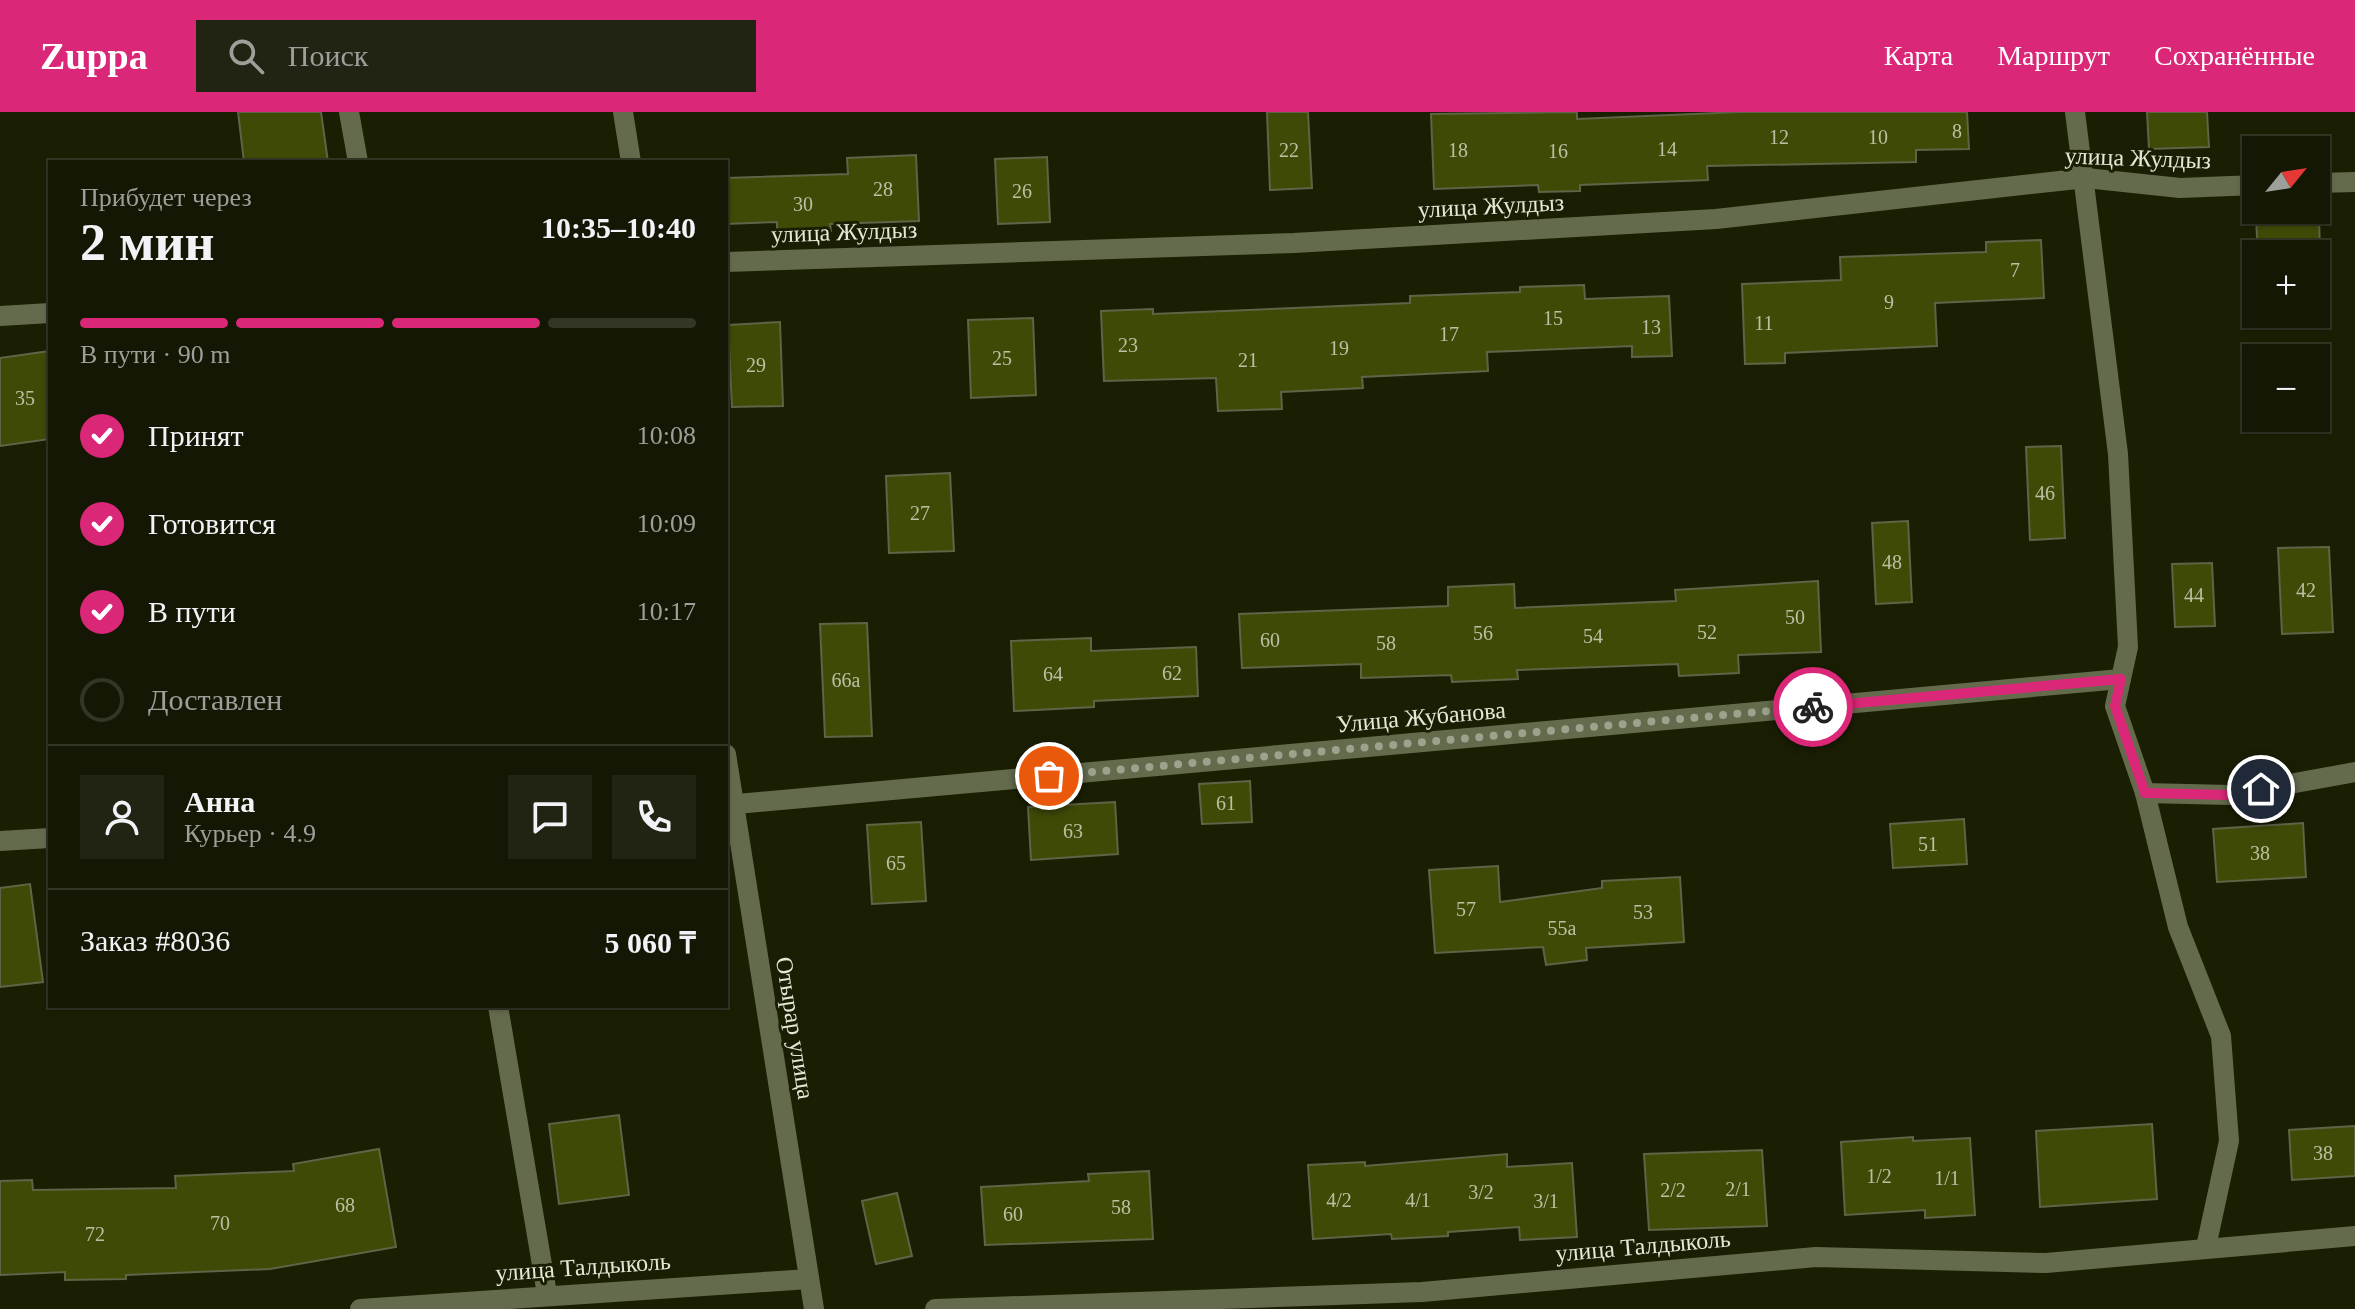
<!DOCTYPE html>
<html lang="ru">
<head>
<meta charset="utf-8">
<style>
	:root { --surface:#141703; --page:#212412; --text:#f1f3f6; --muted:#9d9f9a; --line:#333625; --accent:#db2777 }
	body { margin:0; font-family:Georgia,serif; background:var(--page); color:var(--text); height:100vh; display:flex; flex-direction:column; font-size:30px; white-space:nowrap }
	* { box-sizing:border-box; margin:0 }
	p { font-size:26px; color:var(--muted) }
	.icon { flex:none; width:44px; height:44px; fill:none; stroke:currentColor; stroke-width:2; stroke-linecap:round; stroke-linejoin:round }
	.map { position:relative; flex:1; overflow:hidden }
	.panel { position:absolute; left:48px; top:48px; width:680px; height:848px; display:flex; flex-direction:column; background:var(--surface); border-radius:0px; box-shadow:0 2px 6px #0004,0 0 0 2px var(--line) }
	.panel>* { flex:none }
	.needle { width:52px; rotate:60deg }
	.fabs { position:absolute; left:2242px; top:24px; display:grid; gap:16px }
	.fabs a { display:grid; place-items:center; width:88px; height:88px; border-radius:0px; background:var(--surface); box-shadow:0 2px 6px #0004,0 0 0 2px var(--line); font-size:40px }
	.pin { position:absolute; display:grid; place-items:center; width:68px; height:68px; color:#fff; margin:-34px; border:4px solid #fff; border-radius:50%; box-shadow:0 2px 8px #0007 }
	.courier { position:absolute; display:grid; place-items:center; width:80px; height:80px; margin:-40px; border:6px solid #db2777; border-radius:50%; background:#fff; color:#222; box-shadow:0 2px 10px #0007 }
	.overview em { font-style:normal; font-weight:600 }
	.overview div { display:flex; flex-direction:column-reverse }
	.overview { display:flex; align-items:center; justify-content:space-between; height:136px; padding:0 32px }
	h1 { font-size:52px; font-weight:600; line-height:60px }
	.bar { display:grid; grid-template-columns:repeat(4,1fr); gap:12px 8px; align-content:center; height:96px; padding:0 32px }
	.bar i { height:10px; border-radius:6px; background:var(--line) }
	.bar .on { background:var(--accent) }
	.bar p { grid-column:span 4 }
	.line { display:flex; align-items:center; gap:20px; padding:0 32px; border-top:2px solid var(--line) }
	.line div { flex:1 }
	.round { display:grid; place-items:center; flex:none; width:84px; height:84px; border-radius:0px; background:var(--page) }
	ol { padding:0 32px; list-style:none }
	li { display:flex; align-items:center; gap:24px; height:88px }
	li p { margin-inline-start:auto }
	li .icon { padding:8px; border-radius:50%; background:var(--accent); color:#fff; stroke-width:4 }
	li:last-child { color:var(--muted) }
	li i { width:44px; height:44px; border:4px solid var(--line); border-radius:50% }
	header { display:flex; align-items:center; gap:48px; box-sizing:border-box; height:112px; padding:0 40px; background:var(--accent); color:#fff }
	header strong { font-size:38px }
	nav { display:flex; gap:44px; margin-inline-start:auto; font-size:28px }
	.search { width:560px; height:72px; background:var(--page); display:flex; align-items:center; gap:20px; box-sizing:border-box; padding:0 28px; border-radius:0px; color:var(--muted); font-size:30px }
	.map>svg:first-child { display:block }
	.building { fill:#404a07; stroke:#5e6446; stroke-width:2 }
	.lines { fill:none; stroke-linecap:round; stroke-linejoin:round }
	.minor { stroke:#646b4d; stroke-width:20 }
	.tertiary { stroke:#646b4d; stroke-width:20 }
	.done { stroke:#9da28d; stroke-width:8; stroke-dasharray:0 14.4 }
	.route { stroke:#db2777; stroke-width:10 }
	.labels { text-anchor:middle; stroke-width:6; stroke-linejoin:round; paint-order:stroke }
	.number-label { font-size:20px; fill:#bbc0a3 }
	.street-label { font-size:24px; fill:#e4e8d7; stroke:#1a1f04 }
</style>
</head>
<body>
<header>
<strong>Zuppa</strong>
<div class="search"><svg class="icon" aria-label="search" viewBox="0 0 24 24"><circle cx="10" cy="10" r="6"/><path d="M15 15l6 6"/></svg>Поиск</div>
<nav><a>Карта</a><a>Маршрут</a><a>Сохранённые</a></nav>
</header>
<div class="map">
<svg width="2355" height="1197" viewBox="0 0 2355 1197">
	<rect width="100%" height="100%" fill="#1a1f04"/>
	<g class="building">
		<polygon points="238,0 321,0 328,50 244,50"/>
		<polygon points="1267,0 1308,0 1312,76 1270,78"/>
		<polygon points="1577,0 1577,7 1740,0 1967,0 1969,37 1916,38 1916,50 1707,54 1708,68 1580,73 1580,79 1539,80 1538,73 1434,77 1431,2"/>
		<polygon points="2147,0 2207,0 2209,35 2149,37"/>
		<polygon points="916,43 919,109 830,112 831,119 777,122 777,110 726,112 726,66 848,62 847,46"/>
		<polygon points="1047,45 1050,110 998,112 995,47"/>
		<polygon points="2319,104 2320,142 2258,142 2256,107"/>
		<polygon points="2041,128 2044,186 1935,191 1937,234 1785,241 1785,251 1745,252 1742,172 1841,168 1840,145 1986,140 1986,130"/>
		<polygon points="1584,173 1585,187 1669,184 1672,244 1632,245 1632,234 1487,240 1488,259 1362,265 1363,276 1281,280 1282,297 1218,299 1216,266 1104,269 1101,199 1153,197 1153,202 1410,191 1410,184 1520,180 1520,175"/>
		<polygon points="1033,206 1036,283 971,286 968,208"/>
		<polygon points="780,210 783,294 732,295 728,213"/>
		<polygon points="50,239 50,327 0,334 0,246"/>
		<polygon points="2061,334 2065,426 2030,428 2026,335"/>
		<polygon points="950,361 954,439 889,441 886,364"/>
		<polygon points="1908,409 1912,490 1876,492 1872,411"/>
		<polygon points="2329,435 2333,520 2282,522 2278,436"/>
		<polygon points="2212,451 2215,514 2175,515 2172,452"/>
		<polygon points="1818,469 1821,540 1738,543 1739,561 1679,564 1678,552 1517,558 1518,567 1452,570 1451,563 1361,566 1361,552 1242,556 1239,502 1448,494 1448,475 1514,472 1515,496 1676,489 1675,478"/>
		<polygon points="867,511 872,624 825,625 820,512"/>
		<polygon points="1091,526 1091,539 1196,535 1198,584 1094,589 1094,595 1014,599 1011,529"/>
		<polygon points="1250,669 1252,710 1202,712 1199,672"/>
		<polygon points="1115,690 1118,742 1031,748 1028,695"/>
		<polygon points="1964,707 1967,752 1893,756 1890,712"/>
		<polygon points="921,710 926,789 872,792 867,713"/>
		<polygon points="2303,711 2306,765 2217,770 2213,717"/>
		<polygon points="1498,754 1500,790 1602,776 1602,769 1680,765 1684,830 1586,836 1587,848 1546,853 1543,835 1435,841 1429,758"/>
		<polygon points="30,772 43,870 0,875 0,776"/>
		<polygon points="619,1003 629,1083 559,1092 549,1012"/>
		<polygon points="2152,1012 2157,1087 2040,1095 2036,1019"/>
		<polygon points="2355,1014 2355,1064 2292,1068 2289,1018"/>
		<polygon points="1913,1025 1913,1029 1970,1026 1975,1103 1925,1106 1925,1098 1845,1103 1841,1030"/>
		<polygon points="379,1037 396,1135 270,1157 126,1163 126,1167 65,1168 65,1160 0,1163 0,1069 32,1068 33,1078 176,1076 175,1064 294,1059 293,1052"/>
		<polygon points="1762,1038 1767,1114 1649,1118 1644,1042"/>
		<polygon points="1507,1042 1507,1055 1572,1051 1577,1125 1520,1128 1519,1115 1448,1120 1448,1124 1392,1127 1391,1122 1313,1127 1308,1053 1365,1050 1365,1054"/>
		<polygon points="1149,1059 1153,1127 985,1133 981,1075 1089,1069 1088,1062"/>
		<polygon points="897,1081 912,1144 876,1152 862,1089"/>
	</g>
	<g class="lines">
		<g class="minor">
			<polyline points="349,0 358,50"/>
			<polyline points="2075,0 2118,342 2128,535 2115,594 2145,681 2178,815 2221,924 2229,1029 2206,1135"/>
			<polyline points="2316,71 2355,70"/>
			<polyline points="726,150 1294,131 1716,107 2086,66 2180,76 2256,73"/>
			<polyline points="0,204 50,201"/>
			<polyline points="2145,681 2230,683 2355,660"/>
			<polyline points="726,693 2121,567"/>
			<polyline points="0,729 50,726"/>
			<polyline points="498,894 547,1182"/>
			<polyline points="360,1197 809,1167"/>
			<polyline points="935,1197 1422,1180 1816,1145 2046,1151 2355,1124"/>
		</g>
		<g class="tertiary">
			<polyline points="623,0 631,50"/>
			<polyline points="726,642 814,1197"/>
		</g>
	</g>
	<g class="lines">
		<polyline class="done" points="1049,664 1813,595"/>
		<polyline class="route" points="1813,595 2121,567 2115,594 2145,681 2230,683 2261,677"/>
	</g>
	<g class="labels">
		<g class="number-label">
			<text x="1957" y="26">8</text>
			<text x="1779" y="32">12</text>
			<text x="1878" y="32">10</text>
			<text x="1667" y="44">14</text>
			<text x="1289" y="45">22</text>
			<text x="1458" y="45">18</text>
			<text x="1558" y="46">16</text>
			<text x="883" y="84">28</text>
			<text x="1022" y="86">26</text>
			<text x="803" y="99">30</text>
			<text x="2015" y="165">7</text>
			<text x="1889" y="197">9</text>
			<text x="1553" y="213">15</text>
			<text x="1764" y="218">11</text>
			<text x="1651" y="222">13</text>
			<text x="1449" y="229">17</text>
			<text x="1128" y="240">23</text>
			<text x="1339" y="243">19</text>
			<text x="1002" y="253">25</text>
			<text x="1248" y="255">21</text>
			<text x="756" y="260">29</text>
			<text x="25" y="293">35</text>
			<text x="2045" y="388">46</text>
			<text x="920" y="408">27</text>
			<text x="1892" y="457">48</text>
			<text x="2306" y="485">42</text>
			<text x="2194" y="490">44</text>
			<text x="1795" y="512">50</text>
			<text x="1707" y="527">52</text>
			<text x="1483" y="528">56</text>
			<text x="1593" y="531">54</text>
			<text x="1270" y="535">60</text>
			<text x="1386" y="538">58</text>
			<text x="1172" y="568">62</text>
			<text x="1053" y="569">64</text>
			<text x="846" y="575">66а</text>
			<text x="1226" y="698">61</text>
			<text x="1073" y="726">63</text>
			<text x="1928" y="739">51</text>
			<text x="2260" y="748">38</text>
			<text x="896" y="758">65</text>
			<text x="1466" y="804">57</text>
			<text x="1643" y="807">53</text>
			<text x="1562" y="823">55а</text>
			<text x="2323" y="1048">38</text>
			<text x="1879" y="1071">1/2</text>
			<text x="1947" y="1073">1/1</text>
			<text x="1738" y="1084">2/1</text>
			<text x="1673" y="1085">2/2</text>
			<text x="1481" y="1087">3/2</text>
			<text x="1339" y="1095">4/2</text>
			<text x="1418" y="1095">4/1</text>
			<text x="1546" y="1096">3/1</text>
			<text x="345" y="1100">68</text>
			<text x="1121" y="1102">58</text>
			<text x="1013" y="1109">60</text>
			<text x="220" y="1118">70</text>
			<text x="95" y="1129">72</text>
		</g>
		<g class="street-label">
			<text transform="translate(2138 46) rotate(2)" y="8">улица Жулдыз</text>
			<text transform="translate(1491 94) rotate(-3)" y="8">улица Жулдыз</text>
			<text transform="translate(844 120) rotate(-2)" y="8">улица Жулдыз</text>
			<text transform="translate(1421 605) rotate(-5)" y="8">Улица Жубанова</text>
			<text transform="translate(795 916) rotate(81)" y="8">Отырар улица</text>
			<text transform="translate(1643 1134) rotate(-5)" y="8">улица Талдыколь</text>
			<text transform="translate(583 1155) rotate(-4)" y="8">улица Талдыколь</text>
		</g>
	</g>
</svg>
<div class="fabs">
<a><svg class="needle" viewBox="-14 -14 28 28"><path d="M0-13l5 13h-10z" fill="#e53935"/><path d="M0 13l5-13h-10z" fill="#9d9f9a"/></svg></a>
<a>+</a>
<a>−</a>
</div>
<div class="pin" style="left:1049px;top:664px;background:#ea580c"><svg class="icon" aria-label="bag" viewBox="0 0 24 24"><path d="M5 8h14l-1 12H6zM9 8a3 3 0 0 1 6 0"/></svg></div>
<div class="pin" style="left:2261px;top:677px;background:#1f2937"><svg class="icon" aria-label="home" viewBox="0 0 24 24"><path d="M3 11l9-7 9 7M6 9v11h12V9"/></svg></div>
<div class="courier" style="left:1813px;top:595px"><svg class="icon" aria-label="bike" viewBox="0 0 24 24"><circle cx="6" cy="16" r="4"/><circle cx="18" cy="16" r="4"/><path d="M6 16l4-8h5l3 8M10 8l3 8H6M13 5h3"/></svg></div>
<section class="panel">
<div class="overview"><div><h1>2 мин</h1><p>Прибудет через</p></div><em>10:35–10:40</em></div>
<div class="bar"><i class="on"></i><i class="on"></i><i class="on"></i><i></i><p>В пути · 90 m</p></div>
<ol>
<li><svg class="icon" aria-label="check" viewBox="0 0 24 24"><path d="M5 12l5 5 9-10"/></svg>Принят<p>10:08</p></li>
<li><svg class="icon" aria-label="check" viewBox="0 0 24 24"><path d="M5 12l5 5 9-10"/></svg>Готовится<p>10:09</p></li>
<li><svg class="icon" aria-label="check" viewBox="0 0 24 24"><path d="M5 12l5 5 9-10"/></svg>В пути<p>10:17</p></li>
<li><i></i>Доставлен</li>
</ol>
<div class="line" style="height:144px"><a class="round"><svg class="icon" aria-label="person" viewBox="0 0 24 24"><circle cx="12" cy="8" r="4"/><path d="M4 21q1-7 8-7t8 7"/></svg></a><div><b>Анна</b><p>Курьер · 4.9</p></div><a class="round"><svg class="icon" aria-label="chat" viewBox="0 0 24 24"><path d="M4 5h16v11H9l-5 4z"/></svg></a><a class="round"><svg class="icon" aria-label="phone" viewBox="0 0 24 24"><path d="M5 4h4l2 5-3 2q2 4 5 5l2-3 5 2v4C11 20 4 13 5 4z"/></svg></a></div>
<div class="line" style="height:104px"><div>Заказ #8036</div><b>5 060 ₸</b></div>
</section>
</div>
</body>
</html>
